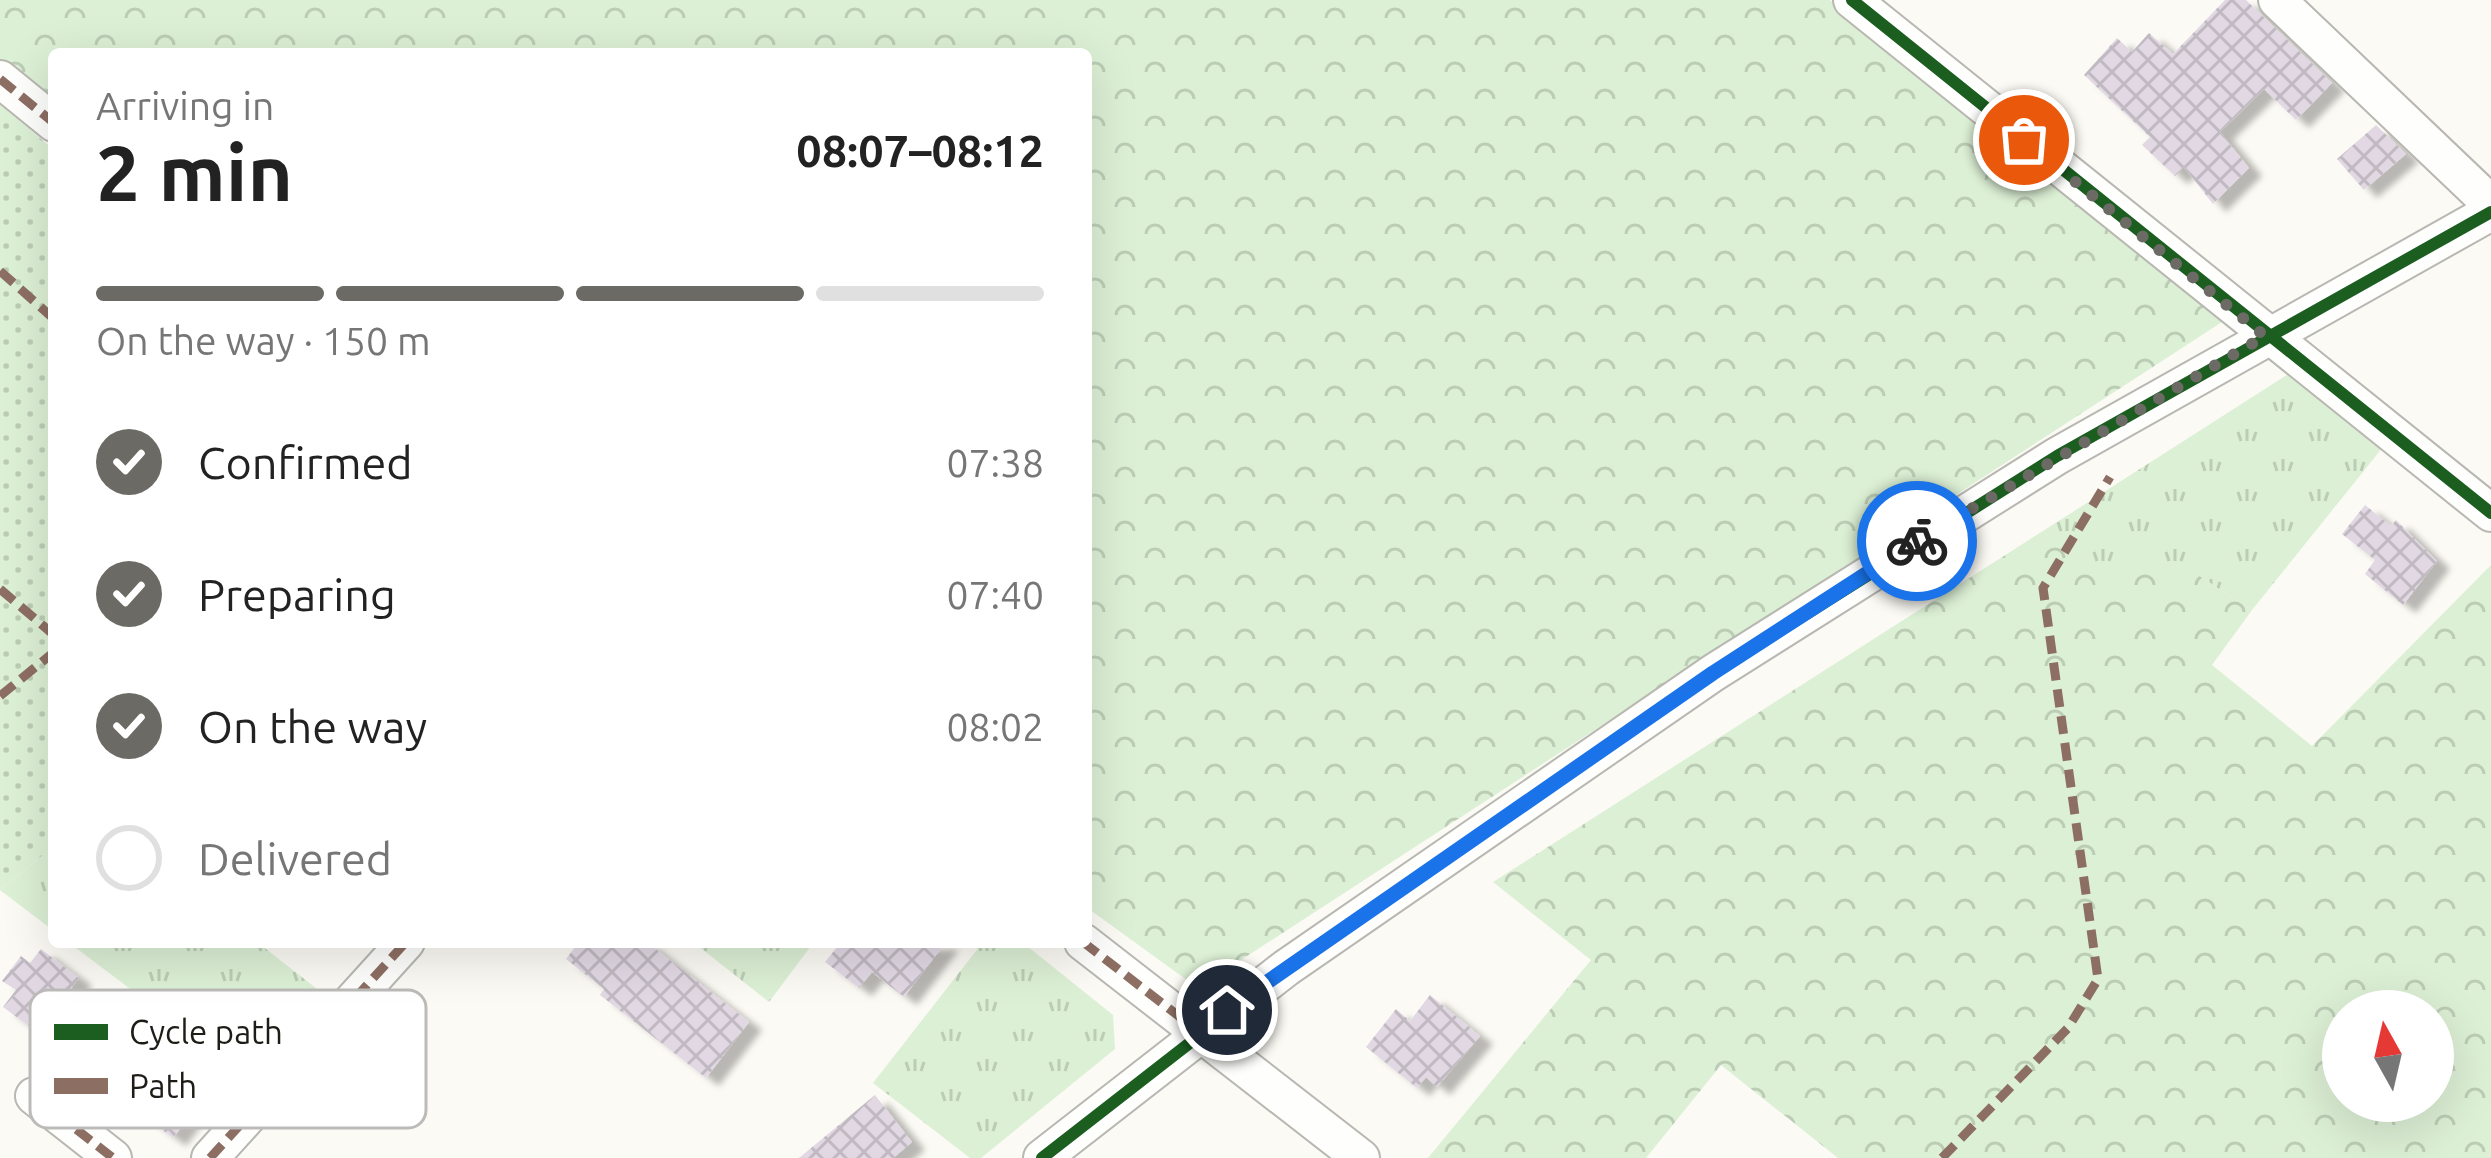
<!DOCTYPE html>
<html lang="en">
<head>
<meta charset="utf-8">
<style>
	:root { --surface:#fff; --page:#f6f6f6; --text:#222; --muted:#767676; --line:#e0e0e0; --accent:#6b6a64 }
	body { margin:0; font-family:Ubuntu,sans-serif; background:var(--page); color:var(--text); height:100vh; display:flex; flex-direction:column; font-size:45px; white-space:nowrap }
	* { box-sizing:border-box; margin:0 }
	p { font-size:39px; color:var(--muted) }
	.icon { flex:none; width:66px; height:66px; fill:none; stroke:currentColor; stroke-width:2; stroke-linecap:round; stroke-linejoin:round }
	.map { position:relative; flex:1; overflow:hidden }
	.drawer { position:absolute; left:48px; top:48px; width:1044px; height:900px; display:flex; flex-direction:column; background:var(--surface); border-radius:12px; box-shadow:0 12px 48px #0002 }
	.drawer>* { flex:none }
	.needle { width:78px; rotate:352deg }
	.buttons { position:absolute; left:2322px; top:990px; display:grid; gap:24px }
	.buttons a { display:grid; place-items:center; width:132px; height:132px; border-radius:50%; background:var(--surface); box-shadow:0 12px 48px #0002; font-size:60px }
	.pin { position:absolute; display:grid; place-items:center; width:102px; height:102px; color:#fff; margin:-51px; border:6px solid #fff; border-radius:50%; box-shadow:0 3px 12px #0007 }
	.courier { position:absolute; display:grid; place-items:center; width:120px; height:120px; margin:-60px; border:9px solid #1a73e8; border-radius:50%; background:#fff; color:#222; box-shadow:0 3px 15px #0007 }
	.headline em { font-style:normal; font-weight:700 }
	.headline div { display:flex; flex-direction:column-reverse }
	.headline { display:flex; align-items:center; justify-content:space-between; height:204px; padding:0 48px }
	h1 { font-size:78px; font-weight:700; line-height:90px }
	.bar { display:grid; grid-template-columns:repeat(4,1fr); gap:18px 12px; align-content:center; height:144px; padding:0 48px }
	.bar i { height:15px; border-radius:9px; background:var(--line) }
	.bar .active { background:var(--accent) }
	.bar p { grid-column:span 4 }
	ol { padding:0 48px; list-style:none }
	li { display:flex; align-items:center; gap:36px; height:132px }
	li p { margin-inline-start:auto }
	li .icon { padding:12px; border-radius:50%; background:var(--accent); color:#fff; stroke-width:4 }
	li:last-child { color:var(--muted) }
	li i { width:66px; height:66px; border:6px solid var(--line); border-radius:50% }
	.map>svg:first-child { display:block }
	.grass { fill:url(#grass-tufts) }
	.forest { fill:url(#forest-crowns); fill-rule:evenodd }
	.park { fill:url(#park-dots) }
	.building { fill:url(#building-cross-hatch); filter:url(#shadow) }
	.lines { fill:none; stroke-linecap:round; stroke-linejoin:round }
	.minor-casing { stroke:#b8b7b1; stroke-width:40 }
	.minor { stroke:#fefefd; stroke-width:36 }
	.quiet { stroke:#8d6e63; stroke-width:9; stroke-dasharray:18 9; stroke-linecap:butt }
	.cycleway-casing { stroke:#fff; stroke-width:20 }
	.cycleway { stroke:#1b5e20; stroke-width:12 }
	.done { stroke:#6b6a64; stroke-width:12; stroke-dasharray:0 21.6 }
	.route { stroke:#1a73e8; stroke-width:15 }
	.key { fill:#fff; stroke:#bcbbb9; stroke-width:3 }
	.key-label { font-size:33px; fill:#1e1c17 }
</style>
</head>
<body>
<div class="map">
<svg width="2491" height="1158" viewBox="0 0 2491 1158">
	<defs>
		<pattern id="grass-tufts" width="24" height="20" patternUnits="userSpaceOnUse" patternTransform="scale(3)"><rect width="24" height="20" fill="#dcf0d5"/><path d="M3 7l-1-3M5 7V3M7 7l1-3M15 17l-1-3M17 17v-4M19 17l1-3" fill="none" stroke="#bccdb6"/></pattern>
		<pattern id="forest-crowns" width="20" height="18" patternUnits="userSpaceOnUse" patternTransform="scale(3)"><rect width="20" height="18" fill="#dcf0d5"/><path d="M2 6a3 3 0 1 1 6 0M12 15a3 3 0 1 1 6 0" fill="none" stroke="#bccdb6"/></pattern>
		<pattern id="park-dots" width="8" height="8" patternUnits="userSpaceOnUse" patternTransform="scale(3)"><rect width="8" height="8" fill="#dcf0d5"/><path d="M2 2h.1M6 6h.1" fill="none" stroke="#bccdb6" stroke-width="1.8" stroke-linecap="round"/></pattern>
		<pattern id="building-cross-hatch" width="8" height="8" patternUnits="userSpaceOnUse" patternTransform="scale(3)"><rect width="8" height="8" fill="#e1d8e3"/><path d="M0 0l8 8M0 8l8-8" fill="none" stroke="#c1b9c2"/></pattern>
		<filter id="shadow"><feDropShadow dx="13" dy="8" stdDeviation="3" flood-color="#0004"/></filter>
	</defs>
	<rect width="100%" height="100%" fill="#fbfaf4"/>
	<g class="grass">
		<path d="M 2290,373 L 2383,447 L 2252,610 C 2186,571 2175,542 2097,575 L 2043,531 Z"/>
		<polygon points="54,846 54,931 0,890"/>
		<polygon points="68,942 257,942 335,1003 259,1086"/>
		<polygon points="693,942 814,942 769,1002"/>
		<polygon points="983,942 1022,942 1113,1015 1115,1049 981,1158 970,1158 873,1083"/>
	</g>
	<g class="forest">
		<polygon points="0,0 1830,0 2225,320 1198,988 1086,907 1086,54 54,54 54,111 0,67"/>
		<path d="M 2043,531 L 2097,574 C 2177,543 2184,570 2252,610 L 2212,665 L 2312,746 L 2491,565 L 2491,1158 L 1838,1158 L 1721,1065 L 1646,1158 L 1428,1158 L 1591,960 L 1493,882 ZM 2433,1011 L 2433,1101 L 2343,1101 L 2343,1011 Z"/>
	</g>
	<polygon class="park" points="0,104 54,150 54,846 0,890"/>
	<g class="building">
		<polygon points="2225,0 2246,0 2332,83 2296,120 2264,89 2220,132 2249,168 2213,204 2184,167 2175,176 2142,145 2150,137 2084,75 2117,38 2132,52 2149,33 2173,54"/>
		<polygon points="2376,125 2406,154 2364,190 2337,159"/>
		<polygon points="2365,505 2391,526 2396,520 2437,561 2403,605 2365,574 2375,560 2342,534"/>
		<polygon points="579,942 647,942 749,1022 706,1078 600,995 604,989 566,959"/>
		<polygon points="833,942 946,942 904,997 872,972 859,988 825,962 838,946"/>
		<polygon points="41,949 79,978 38,1033 3,1007 16,990 2,981 21,956 30,963"/>
		<polygon points="1430,995 1480,1036 1437,1087 1426,1077 1417,1088 1366,1047 1396,1009 1410,1021"/>
		<polygon points="120,1023 210,1090 173,1138 84,1070"/>
		<polygon points="875,1095 912,1142 893,1158 799,1158"/>
	</g>
	<g class="lines">
		<g class="minor-casing">
			<g id="minor">
				<polyline points="1852,0 2491,513"/>
				<polyline points="2277,0 2491,204"/>
				<polyline points="0,79 54,123"/>
				<polyline points="1083,942 1361,1158"/>
				<polyline points="34,1096 113,1158"/>
				<polyline points="210,1158 406,942"/>
				<polyline points="1042,1158 1286,968 1713,673 2057,456 2491,212"/>
			</g>
		</g>
		<use href="#minor" class="minor"/>
		<g class="quiet">
			<polyline points="0,79 54,123"/>
			<polyline points="0,271 54,319"/>
			<polyline points="0,589 54,635"/>
			<polyline points="0,696 54,652"/>
			<polyline points="1083,942 1198,1031"/>
			<polyline points="34,1096 113,1158"/>
			<polyline points="210,1158 406,942"/>
			<polyline points="1942,1158 2068,1028 2098,979 2043,588 2110,477"/>
		</g>
		<g class="cycleway-casing">
			<g id="cycleway">
				<polyline points="1852,0 2491,513"/>
				<polyline points="1042,1158 1286,968 1713,673 2057,456 2491,212"/>
			</g>
		</g>
		<use href="#cycleway" class="cycleway"/>
	</g>
	<g class="lines">
		<polyline class="done" points="1917,541 2265,336 2024,140"/>
		<polyline class="route" points="1227,1010 1713,673 1917,541"/>
	</g>
	<rect x="30" y="990" width="396" height="138" rx="18" class="key"/>
	<rect x="54" y="1024" width="54" height="16" fill="#1b5e20"/>
	<rect x="54" y="1078" width="54" height="16" fill="#8d6e63"/>
	<g class="key-label">
		<text x="129" y="1044">Cycle path</text>
		<text x="129" y="1098">Path</text>
	</g>
</svg>
<div class="buttons">
<a><svg class="needle" viewBox="-14 -14 28 28"><path d="M0-13l5 13h-10z" fill="#e53935"/><path d="M0 13l5-13h-10z" fill="#767676"/></svg></a>
</div>
<div class="pin" style="left:2024px;top:140px;background:#ea580c"><svg class="icon" aria-label="bag" viewBox="0 0 24 24"><path d="M5 8h14l-1 12H6zM9 8a3 3 0 0 1 6 0"/></svg></div>
<div class="pin" style="left:1227px;top:1010px;background:#1f2937"><svg class="icon" aria-label="home" viewBox="0 0 24 24"><path d="M3 11l9-7 9 7M6 9v11h12V9"/></svg></div>
<div class="courier" style="left:1917px;top:541px"><svg class="icon" aria-label="bike" viewBox="0 0 24 24"><circle cx="6" cy="16" r="4"/><circle cx="18" cy="16" r="4"/><path d="M6 16l4-8h5l3 8M10 8l3 8H6M13 5h3"/></svg></div>
<section class="drawer">
<div class="headline"><div><h1>2 min</h1><p>Arriving in</p></div><em>08:07–08:12</em></div>
<div class="bar"><i class="active"></i><i class="active"></i><i class="active"></i><i></i><p>On the way · 150 m</p></div>
<ol>
<li><svg class="icon" aria-label="check" viewBox="0 0 24 24"><path d="M5 12l5 5 9-10"/></svg>Confirmed<p>07:38</p></li>
<li><svg class="icon" aria-label="check" viewBox="0 0 24 24"><path d="M5 12l5 5 9-10"/></svg>Preparing<p>07:40</p></li>
<li><svg class="icon" aria-label="check" viewBox="0 0 24 24"><path d="M5 12l5 5 9-10"/></svg>On the way<p>08:02</p></li>
<li><i></i>Delivered</li>
</ol>
</section>
</div>
</body>
</html>
